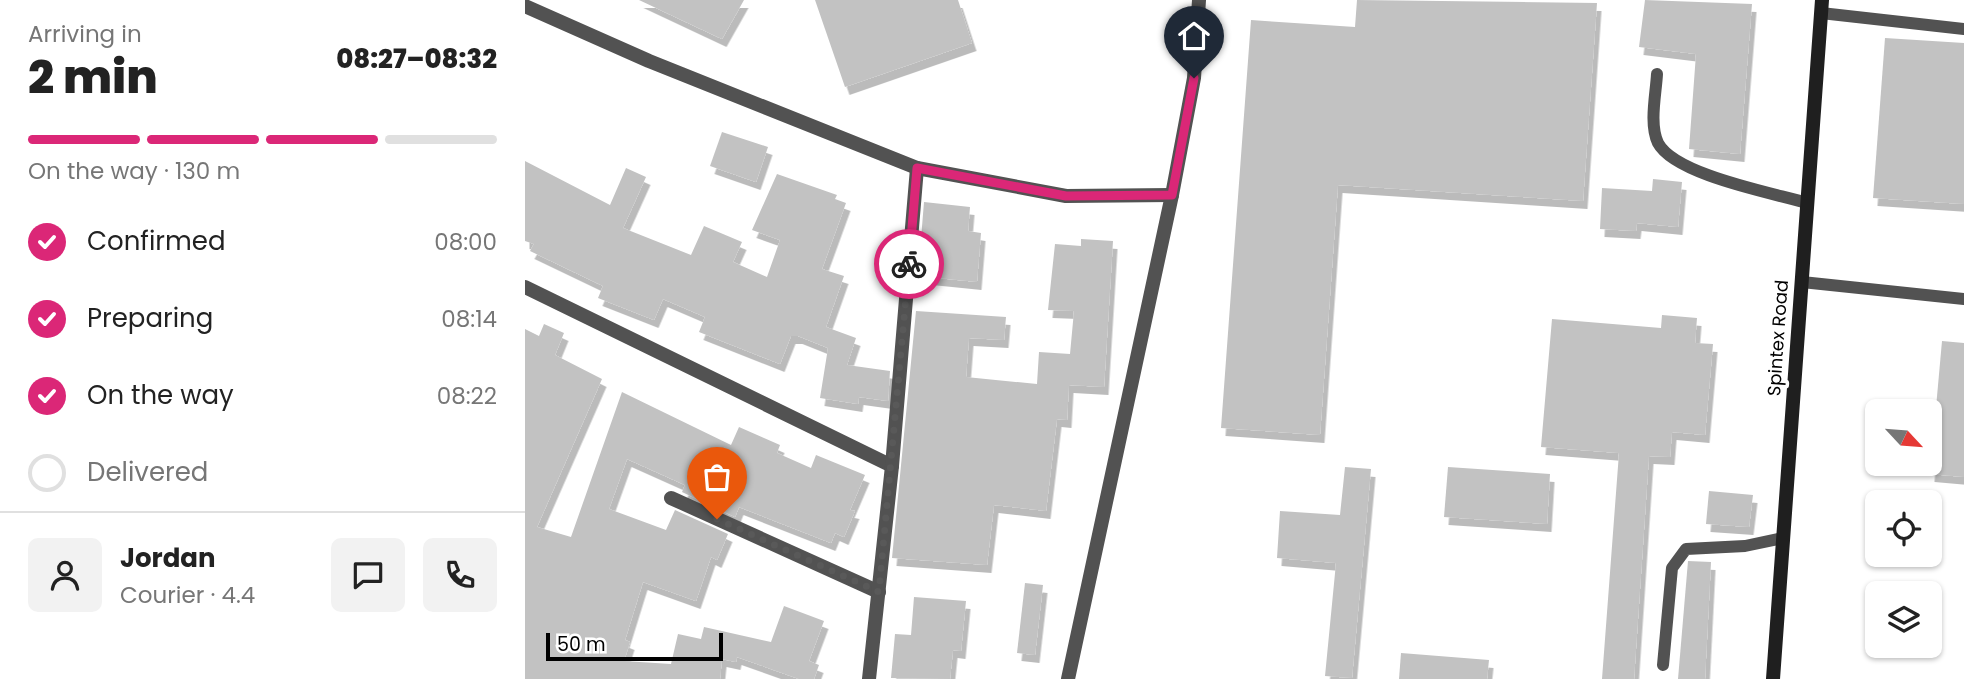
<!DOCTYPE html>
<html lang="en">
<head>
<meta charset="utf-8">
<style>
	:root { --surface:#fff; --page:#f2f2f2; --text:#222; --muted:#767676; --line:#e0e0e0; --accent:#db2777 }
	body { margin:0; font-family:Poppins,sans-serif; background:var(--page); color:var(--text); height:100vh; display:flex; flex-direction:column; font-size:26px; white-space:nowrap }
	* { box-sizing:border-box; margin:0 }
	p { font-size:23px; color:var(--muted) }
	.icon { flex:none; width:38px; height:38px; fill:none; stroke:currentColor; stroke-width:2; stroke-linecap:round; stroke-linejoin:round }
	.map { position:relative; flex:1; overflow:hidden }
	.sheet { display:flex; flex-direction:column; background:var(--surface); width:525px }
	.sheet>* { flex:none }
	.needle { width:46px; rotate:116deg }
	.buttons { position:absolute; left:1340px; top:399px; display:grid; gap:14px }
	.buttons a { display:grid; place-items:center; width:77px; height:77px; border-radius:10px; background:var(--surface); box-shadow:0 2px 5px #0004; font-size:35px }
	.scale { position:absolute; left:21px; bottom:18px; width:177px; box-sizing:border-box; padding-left:7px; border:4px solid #000; border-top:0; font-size:19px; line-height:24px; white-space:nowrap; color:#000; -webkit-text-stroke:5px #fff; paint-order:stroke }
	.pin { position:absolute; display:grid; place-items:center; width:60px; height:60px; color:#fff; margin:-72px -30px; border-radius:50% 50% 50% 0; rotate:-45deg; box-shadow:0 0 7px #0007 }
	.pin .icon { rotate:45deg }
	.courier { position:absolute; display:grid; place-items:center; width:70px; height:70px; margin:-35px; border:5px solid #db2777; border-radius:50%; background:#fff; color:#222; box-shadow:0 2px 9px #0007 }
	.summary em { font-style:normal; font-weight:800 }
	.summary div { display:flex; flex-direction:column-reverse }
	.summary { display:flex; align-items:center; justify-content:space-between; height:119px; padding:0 28px }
	h1 { font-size:46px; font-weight:800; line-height:52px }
	.bar { display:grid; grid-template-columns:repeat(4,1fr); gap:10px 7px; align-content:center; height:84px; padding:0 28px }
	.bar i { height:9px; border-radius:5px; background:var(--line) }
	.bar .active { background:var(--accent) }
	.bar p { grid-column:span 4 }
	.line { display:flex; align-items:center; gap:18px; padding:0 28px; border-top:2px solid var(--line) }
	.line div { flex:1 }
	.round { display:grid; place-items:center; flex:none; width:74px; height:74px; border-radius:10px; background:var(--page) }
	ol { padding:0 28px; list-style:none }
	li { display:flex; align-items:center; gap:21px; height:77px }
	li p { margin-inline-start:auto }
	li .icon { padding:7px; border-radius:50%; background:var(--accent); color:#fff; stroke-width:4 }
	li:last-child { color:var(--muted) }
	li i { width:38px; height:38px; border:4px solid var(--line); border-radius:50% }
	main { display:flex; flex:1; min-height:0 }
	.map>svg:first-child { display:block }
	.building { fill:#c2c2c2; filter:url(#shadow) }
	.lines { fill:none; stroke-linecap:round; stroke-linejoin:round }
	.lane { stroke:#525252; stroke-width:12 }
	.street { stroke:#525252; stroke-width:14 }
	.secondary { stroke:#1f1f1f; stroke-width:14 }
	.done { stroke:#595959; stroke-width:7; stroke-dasharray:0 12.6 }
	.route { stroke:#db2777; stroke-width:9 }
	.labels { text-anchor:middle; stroke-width:7; stroke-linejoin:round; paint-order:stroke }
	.street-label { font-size:18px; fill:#000; stroke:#fff }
</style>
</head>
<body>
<main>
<section class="sheet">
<div class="summary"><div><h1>2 min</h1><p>Arriving in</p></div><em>08:27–08:32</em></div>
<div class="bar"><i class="active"></i><i class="active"></i><i class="active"></i><i></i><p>On the way · 130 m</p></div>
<ol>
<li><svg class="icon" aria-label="check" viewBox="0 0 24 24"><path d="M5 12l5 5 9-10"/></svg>Confirmed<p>08:00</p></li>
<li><svg class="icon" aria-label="check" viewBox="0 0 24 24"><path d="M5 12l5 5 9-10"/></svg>Preparing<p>08:14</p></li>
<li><svg class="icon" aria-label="check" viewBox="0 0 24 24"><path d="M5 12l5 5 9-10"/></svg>On the way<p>08:22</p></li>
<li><i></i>Delivered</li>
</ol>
<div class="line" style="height:126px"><a class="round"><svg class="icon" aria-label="person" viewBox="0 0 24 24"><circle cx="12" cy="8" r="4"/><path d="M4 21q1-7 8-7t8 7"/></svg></a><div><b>Jordan</b><p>Courier · 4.4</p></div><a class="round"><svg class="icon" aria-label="chat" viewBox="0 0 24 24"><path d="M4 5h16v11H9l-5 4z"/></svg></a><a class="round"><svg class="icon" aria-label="phone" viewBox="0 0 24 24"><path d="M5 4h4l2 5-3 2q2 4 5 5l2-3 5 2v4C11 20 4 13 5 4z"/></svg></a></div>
</section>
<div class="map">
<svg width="1439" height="679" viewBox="0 0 1439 679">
	<defs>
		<filter id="shadow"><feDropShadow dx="4.5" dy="8" stdDeviation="0" flood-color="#0004"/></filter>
	</defs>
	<rect width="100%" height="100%" fill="#fff"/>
	<g class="building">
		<polygon points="114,0 219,0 197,39"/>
		<polygon points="290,0 433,0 447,43 320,87"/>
		<polygon points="832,0 1072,3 1058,201 813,185 795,435 696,428 726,20 830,27"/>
		<polygon points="1120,0 1227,4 1215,154 1164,149 1171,54 1114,47"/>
		<polygon points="1360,38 1439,43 1439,204 1348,198"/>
		<polygon points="197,132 243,147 231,182 185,166"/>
		<polygon points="0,161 85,205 101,168 121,177 98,228 166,255 179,226 217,242 208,262 242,277 255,240 227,230 252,174 312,195 310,199 321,203 297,269 319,276 301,327 331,338 322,365 365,371 363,401 334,397 333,404 295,398 303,348 273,336 266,336 255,364 174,332 180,317 138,299 129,320 73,298 78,286 5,251 9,244 0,241"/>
		<polygon points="1128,179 1157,182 1153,227 1112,223 1111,231 1075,229 1077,188 1127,191"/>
		<polygon points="399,202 445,207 443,231 456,233 452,282 393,276"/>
		<polygon points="556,239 588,241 579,387 544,385 542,420 532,419 521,511 469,505 462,565 367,558 391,311 481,317 479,340 444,338 441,377 512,384 514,352 545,354 549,311 523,310 530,244 556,246"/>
		<polygon points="1137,315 1172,318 1170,343 1188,344 1180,435 1147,432 1145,457 1124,456 1109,679 1077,679 1094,453 1016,447 1027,319 1136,328"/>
		<polygon points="19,324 39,333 30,355 77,379 12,527 46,537 97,392 206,445 214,427 255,445 252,453 286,468 291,455 340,475 325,510 330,511 319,537 310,533 306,543 214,507 210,517 157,492 160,485 102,459 84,509 141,530 150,510 203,534 192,560 186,557 171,601 118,582 100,640 105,642 99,661 146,664 153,634 176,639 179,627 246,642 259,606 299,621 284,661 294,665 289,679 274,679 212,657 211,662 197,659 195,679 0,679 0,329 14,336"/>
		<polygon points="1417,341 1439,343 1439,477 1405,474"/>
		<polygon points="820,467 846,469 827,678 800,676 811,563 752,558 755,511 815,515"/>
		<polygon points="923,467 1025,474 1022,524 919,517"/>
		<polygon points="1184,491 1228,495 1224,527 1181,524"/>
		<polygon points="1163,561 1186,562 1180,679 1153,679"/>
		<polygon points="500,583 518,585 510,655 492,653"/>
		<polygon points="389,597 441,601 436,651 428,650 425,679 366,678 370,634 386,635"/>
		<polygon points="876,653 964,660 962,679 874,679"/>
	</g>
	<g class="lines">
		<g class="lane">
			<polyline points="1296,13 1439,29"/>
			<path d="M 1132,74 C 1131,94 1124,124 1133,143 C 1150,175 1248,193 1282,203"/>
			<polyline points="1277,282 1439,299"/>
			<polyline points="1138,665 1147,568 1161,549 1220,546 1258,538"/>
		</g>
		<g class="street">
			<polyline points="0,6 124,61 392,168 541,196 647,195"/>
			<polyline points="0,287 367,466"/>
			<polyline points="146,498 354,592"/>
			<polyline points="344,679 367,466 392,168"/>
			<polyline points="543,679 647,195 669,78 674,0"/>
		</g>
		<polyline class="secondary" points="1248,679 1297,0"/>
	</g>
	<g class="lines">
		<polyline class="done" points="192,519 354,592 384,264"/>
		<polyline class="route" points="384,264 392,168 541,196 647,195 669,78"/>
	</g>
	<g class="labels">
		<g class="street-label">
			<text transform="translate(1253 338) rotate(-86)" y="6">Spintex Road</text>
		</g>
	</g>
</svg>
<div class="buttons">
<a><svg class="needle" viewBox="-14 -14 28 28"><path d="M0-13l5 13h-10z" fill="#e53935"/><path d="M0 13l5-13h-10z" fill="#767676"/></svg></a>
<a><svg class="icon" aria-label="locate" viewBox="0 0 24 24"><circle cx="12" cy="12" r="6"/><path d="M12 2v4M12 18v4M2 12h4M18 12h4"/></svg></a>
<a><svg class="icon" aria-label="layers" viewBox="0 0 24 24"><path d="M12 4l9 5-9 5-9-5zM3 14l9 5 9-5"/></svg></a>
</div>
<div class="scale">50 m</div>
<div class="pin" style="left:192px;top:519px;background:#ea580c"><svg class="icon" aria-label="bag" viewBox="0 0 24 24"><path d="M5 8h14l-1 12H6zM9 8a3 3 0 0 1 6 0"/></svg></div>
<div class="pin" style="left:669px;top:78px;background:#1f2937"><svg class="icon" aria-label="home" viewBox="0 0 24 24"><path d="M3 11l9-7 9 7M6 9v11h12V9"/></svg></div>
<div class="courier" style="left:384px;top:264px"><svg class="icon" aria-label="bike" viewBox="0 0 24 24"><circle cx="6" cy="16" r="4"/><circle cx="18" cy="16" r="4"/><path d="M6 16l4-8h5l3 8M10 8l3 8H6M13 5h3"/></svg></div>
</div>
</main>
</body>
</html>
